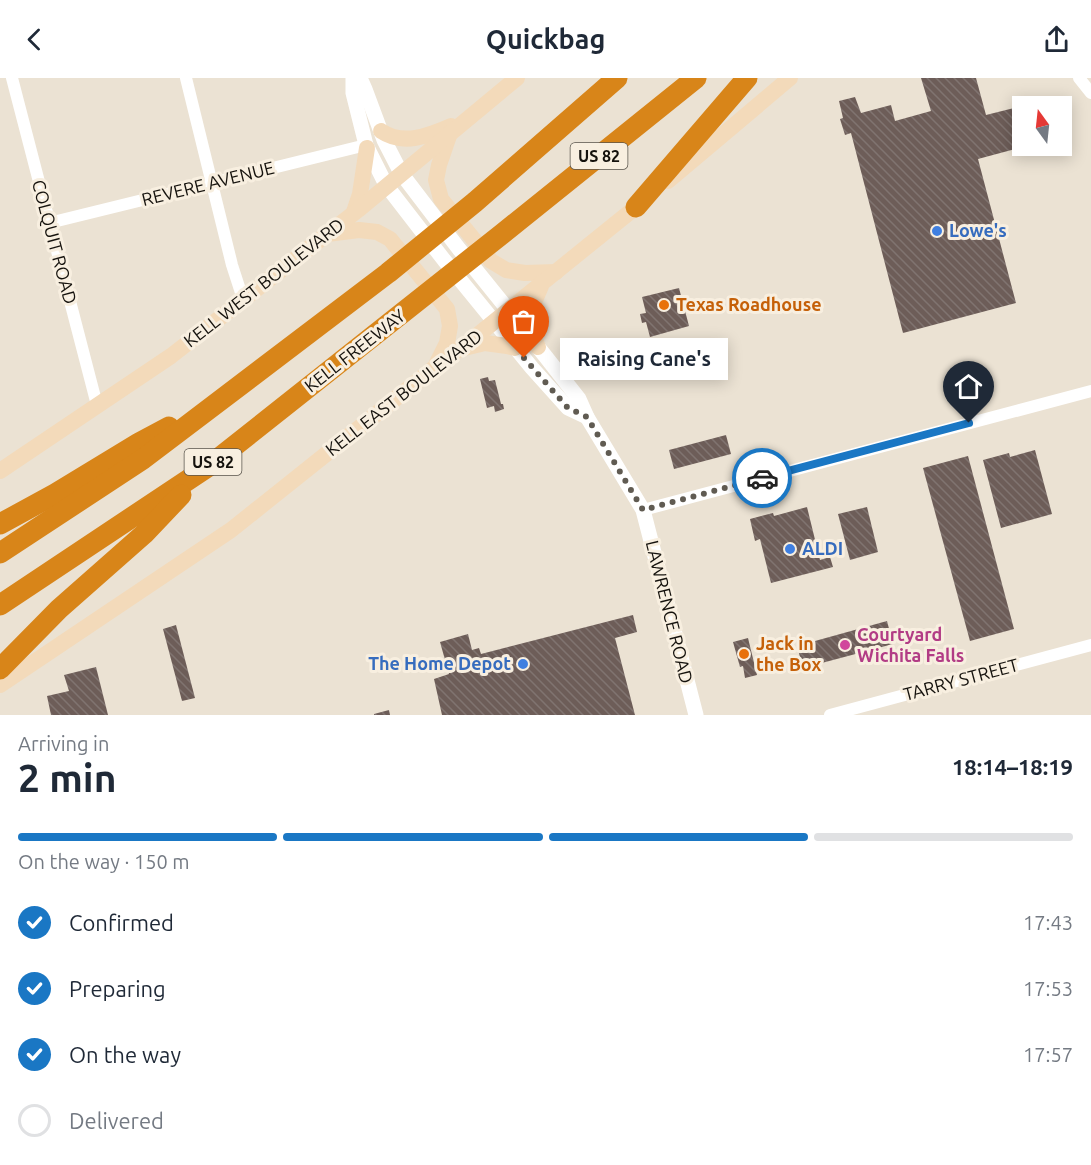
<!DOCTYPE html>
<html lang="en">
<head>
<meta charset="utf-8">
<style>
	:root { --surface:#fff; --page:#f2f2f3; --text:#1f2937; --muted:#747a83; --line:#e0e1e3; --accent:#1a77c4 }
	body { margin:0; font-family:Ubuntu,sans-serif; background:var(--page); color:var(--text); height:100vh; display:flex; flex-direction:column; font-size:22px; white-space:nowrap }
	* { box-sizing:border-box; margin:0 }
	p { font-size:20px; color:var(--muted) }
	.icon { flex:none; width:33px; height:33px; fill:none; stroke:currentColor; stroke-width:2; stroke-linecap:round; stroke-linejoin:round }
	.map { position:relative; height:637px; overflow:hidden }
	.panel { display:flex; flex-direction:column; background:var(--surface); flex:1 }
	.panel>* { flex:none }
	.needle { width:39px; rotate:345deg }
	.buttons { position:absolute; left:1012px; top:18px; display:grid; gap:12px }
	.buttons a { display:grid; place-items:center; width:60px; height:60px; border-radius:0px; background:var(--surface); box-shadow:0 3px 15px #0003; font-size:30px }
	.pin { position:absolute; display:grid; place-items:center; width:51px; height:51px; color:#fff; margin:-62px -26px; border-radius:50% 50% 50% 0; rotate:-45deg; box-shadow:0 0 6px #0007 }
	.pin .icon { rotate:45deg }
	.courier { position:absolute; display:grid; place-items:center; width:60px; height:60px; margin:-30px; border:4px solid #1a77c4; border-radius:50%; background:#fff; color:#222; box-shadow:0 2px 8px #0007 }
	.bubble { position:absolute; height:42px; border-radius:0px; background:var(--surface); box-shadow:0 3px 15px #0003; font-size:20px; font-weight:600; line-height:42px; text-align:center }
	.overview em { font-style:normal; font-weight:600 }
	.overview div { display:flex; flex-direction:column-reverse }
	.overview { display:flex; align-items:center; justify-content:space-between; height:102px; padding:0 18px }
	h1 { font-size:39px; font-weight:600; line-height:45px }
	.bar { display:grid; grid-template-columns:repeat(4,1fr); gap:9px 6px; align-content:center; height:72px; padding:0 18px }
	.bar i { height:8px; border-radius:4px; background:var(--line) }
	.bar .on { background:var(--accent) }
	.bar p { grid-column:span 4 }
	ol { padding:0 18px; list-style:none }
	li { display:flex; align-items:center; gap:18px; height:66px }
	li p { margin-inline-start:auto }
	li .icon { padding:6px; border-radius:50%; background:var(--accent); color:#fff; stroke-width:4 }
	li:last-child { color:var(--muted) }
	li i { width:33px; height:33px; border:3px solid var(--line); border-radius:50% }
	header { display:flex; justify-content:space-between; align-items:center; height:78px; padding:0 18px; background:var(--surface); font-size:27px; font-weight:600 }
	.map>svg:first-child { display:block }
	.building { fill:url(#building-back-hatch) }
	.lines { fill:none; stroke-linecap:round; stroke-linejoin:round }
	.minor { stroke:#fff; stroke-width:12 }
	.tertiary { stroke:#fff; stroke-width:15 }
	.secondary { stroke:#f3daba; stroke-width:16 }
	.motorway { stroke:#d88519; stroke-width:21 }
	.done { stroke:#605b52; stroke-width:6; stroke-dasharray:0 10.8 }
	.route { stroke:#1a77c4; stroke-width:8 }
	.shop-dot { fill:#3f7fe0; stroke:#f8efe0; stroke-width:2 }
	.food-dot { fill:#e8710a; stroke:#f8efe0; stroke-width:2 }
	.hotel-dot { fill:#d1479c; stroke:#f8efe0; stroke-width:2 }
	.labels { text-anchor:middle; stroke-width:6; stroke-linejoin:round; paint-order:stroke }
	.shield { fill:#f8efe0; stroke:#59544c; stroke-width:1.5 }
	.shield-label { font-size:16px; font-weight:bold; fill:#15120d }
	.street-label { font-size:18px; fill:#15120d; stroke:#f8efe0 }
	.shop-label { font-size:18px; font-weight:bold; fill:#366cbe; stroke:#f8efe0; text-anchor:start }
	.food-label { font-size:18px; font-weight:bold; fill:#c56008; stroke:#f8efe0; text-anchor:start }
	.hotel-label { font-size:18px; font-weight:bold; fill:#b23c85; stroke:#f8efe0; text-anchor:start }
</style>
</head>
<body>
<header><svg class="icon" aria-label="back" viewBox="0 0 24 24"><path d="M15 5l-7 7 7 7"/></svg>Quickbag<svg class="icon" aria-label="share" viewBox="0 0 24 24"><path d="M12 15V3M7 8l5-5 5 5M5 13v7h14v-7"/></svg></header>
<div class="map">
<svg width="1091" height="637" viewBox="0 0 1091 637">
	<defs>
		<pattern id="building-back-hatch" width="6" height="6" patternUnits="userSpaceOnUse" patternTransform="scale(1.5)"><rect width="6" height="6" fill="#6d5d58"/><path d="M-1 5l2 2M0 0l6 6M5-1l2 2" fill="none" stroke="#807470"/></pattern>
	</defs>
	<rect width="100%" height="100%" fill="#ebe2d3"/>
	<g class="building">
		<polygon points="921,0 976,0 986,37 1014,30 1023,58 1023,69 978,81 1016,225 903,255 851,55 845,57 840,41 843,40 839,23 855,19 861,35 891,27 895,43 931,33"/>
		<polygon points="679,210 689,248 650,259 646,244 642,245 640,236 646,235 642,219"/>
		<polygon points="488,299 489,303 495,302 501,326 503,326 504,331 495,334 494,328 487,330 480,301"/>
		<polygon points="726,357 731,376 674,391 669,372"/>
		<polygon points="1035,372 1052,436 1001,450 983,382 1009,375 1010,379"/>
		<polygon points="968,378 1014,551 970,563 923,390"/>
		<polygon points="807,429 820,482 830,479 833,489 771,505 760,461 755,463 750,441 773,435 774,438"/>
		<polygon points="867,429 878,474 850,482 838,436"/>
		<polygon points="633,537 637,554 615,560 635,637 442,637 434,601 449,596 440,564 468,556 472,572 479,570 481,576"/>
		<polygon points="887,543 893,566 803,590 797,568"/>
		<polygon points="176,547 195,620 182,623 163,551"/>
		<polygon points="748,560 757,597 745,600 743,588 740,589 733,564"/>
		<polygon points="96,589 108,637 51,637 47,618 69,613 64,597"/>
		<polygon points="389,632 390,637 374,637 374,636"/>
	</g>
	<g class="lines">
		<g class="minor">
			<polyline points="12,0 97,327"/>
			<polyline points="186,0 232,187 243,221"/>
			<polyline points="1079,0 1091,15"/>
			<polyline points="49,145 366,67"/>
			<polyline points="643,432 1091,313"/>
			<polyline points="830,637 1091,567"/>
		</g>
		<g class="tertiary">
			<polyline points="353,0 353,15 366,67 386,107 444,182 532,290 568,330 587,339"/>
			<polyline points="360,0 365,11 384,62 401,95 459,171 546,279 579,321 587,339 643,432 696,637"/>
		</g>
		<g class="secondary">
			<path d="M 381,53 C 403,68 428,58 451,48"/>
			<polyline points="450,55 439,87 436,102 441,121 491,183 506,192 525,195 556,194"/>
			<polyline points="668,103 790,0"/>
			<polyline points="354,134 360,116 367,70"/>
			<polyline points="327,156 359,152 377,154 390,161 447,231 450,248 447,265 436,287"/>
			<polyline points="538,269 530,251 532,229 541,208"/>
			<polyline points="464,270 485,265 507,268 515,270"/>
			<polyline points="0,393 171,278 358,132 517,0"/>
			<polyline points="0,607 231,452 444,282 469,264 646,121"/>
		</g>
		<g class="motorway">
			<polyline points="636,129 747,0"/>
			<polyline points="0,446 55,416 139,365 169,349"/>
			<polyline points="0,475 143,381 388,195 475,124 617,0"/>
			<polyline points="0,527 209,388 502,156 696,0"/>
			<polyline points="0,591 59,531 144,456 181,417"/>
		</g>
	</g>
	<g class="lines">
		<polyline class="done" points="524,280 568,330 587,339 643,432 762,400"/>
		<polyline class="route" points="762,400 969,345"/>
	</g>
	<g class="shop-dot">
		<circle cx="937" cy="153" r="6"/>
		<circle cx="790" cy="471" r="6"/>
		<circle cx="523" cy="586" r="6"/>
	</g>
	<g class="food-dot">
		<circle cx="664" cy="227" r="6"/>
		<circle cx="744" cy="576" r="6"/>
	</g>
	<circle class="hotel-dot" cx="845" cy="567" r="6"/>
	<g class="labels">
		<g class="shield">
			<rect x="570.5" y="65" width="57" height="26" rx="4.5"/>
			<rect x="184.5" y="371" width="57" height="26" rx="4.5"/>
		</g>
		<g class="shield-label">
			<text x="599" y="84">US 82</text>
			<text x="213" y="390">US 82</text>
		</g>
		<g class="street-label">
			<text transform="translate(208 106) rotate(-14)" y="6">REVERE AVENUE</text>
			<text transform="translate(54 164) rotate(75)" y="6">COLQUIT ROAD</text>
			<text transform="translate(264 205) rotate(-38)" y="6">KELL WEST BOULEVARD</text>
			<text transform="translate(355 273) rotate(-38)" y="6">KELL FREEWAY</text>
			<text transform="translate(404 315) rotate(-38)" y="6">KELL EAST BOULEVARD</text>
			<text transform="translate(669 534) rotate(76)" y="6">LAWRENCE ROAD</text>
			<text transform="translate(961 602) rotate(-15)" y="6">TARRY STREET</text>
		</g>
		<g class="shop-label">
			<text x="949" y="159">Lowe's</text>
			<text x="802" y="477">ALDI</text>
			<text x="511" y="592" text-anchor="end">The Home Depot</text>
		</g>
		<g class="food-label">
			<text x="676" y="233">Texas Roadhouse</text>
			<text x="756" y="572">Jack in<tspan x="756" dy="21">the Box</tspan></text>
		</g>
		<g class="hotel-label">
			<text x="857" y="563">Courtyard<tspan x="857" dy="21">Wichita Falls</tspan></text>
		</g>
	</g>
</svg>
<div class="buttons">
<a><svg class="needle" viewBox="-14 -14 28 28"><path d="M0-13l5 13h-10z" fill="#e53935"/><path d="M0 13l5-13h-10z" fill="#747a83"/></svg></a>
</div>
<div class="pin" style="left:524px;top:280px;background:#ea580c"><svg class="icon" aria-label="bag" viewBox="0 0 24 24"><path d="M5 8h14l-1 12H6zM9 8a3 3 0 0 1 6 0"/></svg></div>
<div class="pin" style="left:969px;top:345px;background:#1f2937"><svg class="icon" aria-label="home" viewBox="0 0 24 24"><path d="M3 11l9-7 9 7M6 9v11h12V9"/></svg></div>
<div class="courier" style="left:762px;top:400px"><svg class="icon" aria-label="car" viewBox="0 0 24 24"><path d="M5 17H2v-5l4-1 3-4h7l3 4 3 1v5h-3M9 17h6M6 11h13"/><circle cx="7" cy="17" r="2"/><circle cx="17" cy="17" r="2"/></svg></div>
<div class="bubble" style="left:560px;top:260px;width:168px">Raising Cane's</div>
</div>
<section class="panel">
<div class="overview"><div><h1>2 min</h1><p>Arriving in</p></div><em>18:14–18:19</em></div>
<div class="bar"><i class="on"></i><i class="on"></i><i class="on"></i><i></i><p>On the way · 150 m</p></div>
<ol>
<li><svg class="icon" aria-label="check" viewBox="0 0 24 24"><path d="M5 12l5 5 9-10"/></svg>Confirmed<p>17:43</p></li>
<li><svg class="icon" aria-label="check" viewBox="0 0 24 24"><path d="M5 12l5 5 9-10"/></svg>Preparing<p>17:53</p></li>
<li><svg class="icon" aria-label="check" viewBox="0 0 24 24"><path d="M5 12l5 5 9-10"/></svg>On the way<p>17:57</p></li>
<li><i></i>Delivered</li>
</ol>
</section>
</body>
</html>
